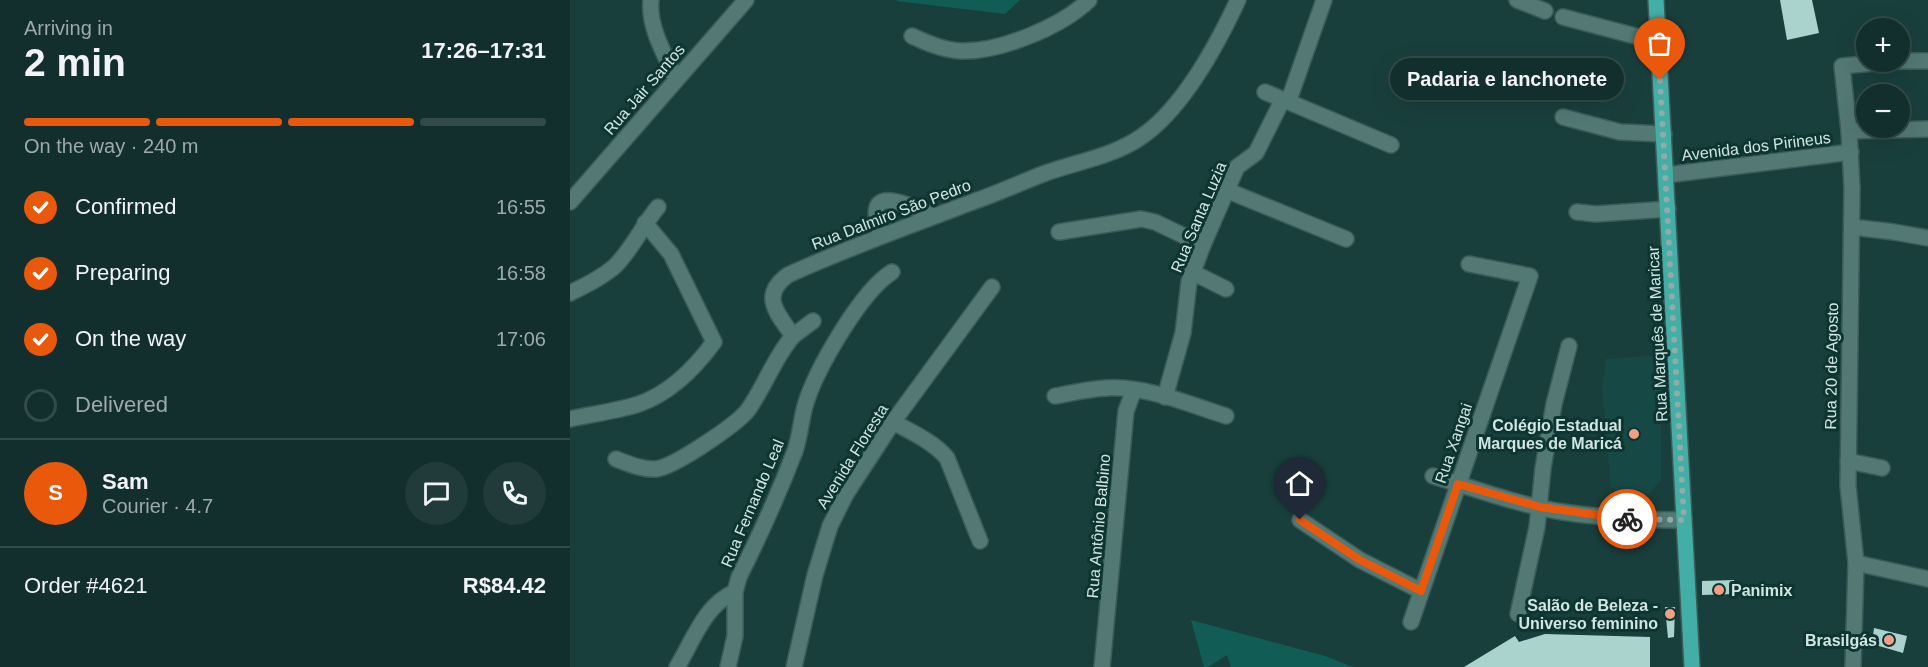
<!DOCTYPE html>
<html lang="en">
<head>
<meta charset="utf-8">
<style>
	:root { --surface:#132f2d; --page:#203b39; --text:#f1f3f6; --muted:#9da9aa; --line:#324a49; --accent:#ea580c }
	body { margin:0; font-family:Helvetica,sans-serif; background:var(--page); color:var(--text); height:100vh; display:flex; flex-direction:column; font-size:22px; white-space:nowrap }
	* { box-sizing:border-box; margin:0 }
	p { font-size:20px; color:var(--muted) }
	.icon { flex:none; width:33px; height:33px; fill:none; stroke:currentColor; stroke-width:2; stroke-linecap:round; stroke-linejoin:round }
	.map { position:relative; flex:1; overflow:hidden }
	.details { display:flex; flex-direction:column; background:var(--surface); width:570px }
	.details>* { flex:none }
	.controls { position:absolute; left:1286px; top:18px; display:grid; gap:12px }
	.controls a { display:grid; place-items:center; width:54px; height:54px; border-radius:50%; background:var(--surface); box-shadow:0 6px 24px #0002,0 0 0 2px var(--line); font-size:30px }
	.pin { position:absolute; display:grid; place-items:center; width:51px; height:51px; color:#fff; margin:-62px -26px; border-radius:50% 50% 50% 0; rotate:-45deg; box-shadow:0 0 6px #0007 }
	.pin .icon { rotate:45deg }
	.courier { position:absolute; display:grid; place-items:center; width:60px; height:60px; margin:-30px; border:4px solid #ea580c; border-radius:50%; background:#fff; color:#222; box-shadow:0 2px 8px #0007 }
	.bubble { position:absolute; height:42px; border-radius:21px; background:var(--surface); box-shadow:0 6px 24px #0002,0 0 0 2px var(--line); font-size:20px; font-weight:600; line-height:42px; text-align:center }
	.head em { font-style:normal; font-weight:600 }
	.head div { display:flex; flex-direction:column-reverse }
	.head { display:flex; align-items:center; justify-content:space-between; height:102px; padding:0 24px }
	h1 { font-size:39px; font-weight:600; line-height:45px }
	.bar { display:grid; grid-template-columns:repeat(4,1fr); gap:9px 6px; align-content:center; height:72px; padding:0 24px }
	.bar i { height:8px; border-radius:4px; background:var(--line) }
	.bar .active { background:var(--accent) }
	.bar p { grid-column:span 4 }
	.line { display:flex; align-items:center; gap:15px; padding:0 24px; border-top:2px solid var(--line) }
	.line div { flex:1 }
	.round { display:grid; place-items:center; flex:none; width:63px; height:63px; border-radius:32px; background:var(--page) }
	ol { padding:0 24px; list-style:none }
	li { display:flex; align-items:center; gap:18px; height:66px }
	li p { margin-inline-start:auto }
	li .icon { padding:6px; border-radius:50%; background:var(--accent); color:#fff; stroke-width:4 }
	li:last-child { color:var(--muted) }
	li i { width:33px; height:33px; border:3px solid var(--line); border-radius:50% }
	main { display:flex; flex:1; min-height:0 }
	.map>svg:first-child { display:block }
	.built { fill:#164945 }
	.green { fill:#125c56 }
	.building { fill:#aad3ce }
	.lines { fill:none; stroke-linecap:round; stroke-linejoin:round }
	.minor-casing { stroke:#3b5b59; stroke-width:18 }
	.major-casing { stroke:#3b5b59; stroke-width:18 }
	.minor { stroke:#537975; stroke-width:15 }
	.major { stroke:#43aea6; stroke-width:15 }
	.done { stroke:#91aba9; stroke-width:6; stroke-dasharray:0 10.8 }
	.route { stroke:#ea580c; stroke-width:8 }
	.poi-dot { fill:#f39f85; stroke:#0d3531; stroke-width:2 }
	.labels { text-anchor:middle; stroke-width:6; stroke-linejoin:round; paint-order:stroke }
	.street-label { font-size:16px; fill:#d1e5e3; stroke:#0d3531 }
	.poi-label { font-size:16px; font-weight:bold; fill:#d1e5e3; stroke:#0d3531; text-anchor:end }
</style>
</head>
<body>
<main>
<section class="details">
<div class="head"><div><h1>2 min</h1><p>Arriving in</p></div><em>17:26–17:31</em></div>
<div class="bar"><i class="active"></i><i class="active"></i><i class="active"></i><i></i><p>On the way · 240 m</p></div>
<ol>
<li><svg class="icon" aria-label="check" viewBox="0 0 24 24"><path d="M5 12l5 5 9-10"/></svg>Confirmed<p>16:55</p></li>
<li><svg class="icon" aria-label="check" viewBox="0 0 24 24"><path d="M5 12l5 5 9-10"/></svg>Preparing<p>16:58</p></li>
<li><svg class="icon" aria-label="check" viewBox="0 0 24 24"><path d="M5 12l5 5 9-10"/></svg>On the way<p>17:06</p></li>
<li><i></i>Delivered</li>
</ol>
<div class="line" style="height:108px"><b class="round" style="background:var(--accent);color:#fff">S</b><div><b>Sam</b><p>Courier · 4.7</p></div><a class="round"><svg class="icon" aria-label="chat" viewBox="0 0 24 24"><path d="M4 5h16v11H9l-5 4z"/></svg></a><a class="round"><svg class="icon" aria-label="phone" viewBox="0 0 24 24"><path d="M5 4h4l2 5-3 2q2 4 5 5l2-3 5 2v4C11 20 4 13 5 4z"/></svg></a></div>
<div class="line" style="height:78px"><div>Order #4621</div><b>R$84.42</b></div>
</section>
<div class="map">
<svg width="1358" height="667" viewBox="0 0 1358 667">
	<rect width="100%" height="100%" fill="#193f3c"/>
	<polygon class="built" points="1091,355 1091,480 1077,496 1063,501 1041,487 1032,388 1036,359"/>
	<g class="green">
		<polygon points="328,0 450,0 435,14 326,1"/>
		<polygon points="621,620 755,656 783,667 661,667 657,655 638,667 634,667"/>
	</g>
	<g class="building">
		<polygon points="1210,0 1242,0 1249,33 1217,40"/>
		<polygon points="1164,580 1165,594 1132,595 1132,581"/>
		<polygon points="1095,607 1105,607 1104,637 1098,638"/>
		<polygon points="1304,628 1337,636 1333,653 1302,644"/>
		<polygon points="975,634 1080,637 1080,667 894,667 945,636 949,642"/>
	</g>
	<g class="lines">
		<g class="minor-casing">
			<g id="minor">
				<path d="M 81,0 C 78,27 95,55 106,79"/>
				<polyline points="947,0 975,11"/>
				<polyline points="993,17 1088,42"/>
				<path d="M 342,36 C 357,43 373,50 391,51 C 430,52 491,27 519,0"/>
				<polyline points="1329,61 1358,61"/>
				<polyline points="695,92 821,145"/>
				<polyline points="993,117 1050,132 1094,134"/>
				<polyline points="1279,131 1358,129"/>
				<polyline points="1096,175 1281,152"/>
				<polyline points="656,190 776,239"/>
				<polyline points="0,202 176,0"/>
				<polyline points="1007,212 1026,214 1098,209"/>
				<polyline points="1282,227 1324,232 1358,238"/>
				<polyline points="489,232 571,219 585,222 633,245"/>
				<path d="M 311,235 C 291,181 336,204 363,216"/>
				<polyline points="622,272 656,289"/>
				<path d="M 0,293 C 15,286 31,278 44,267 C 62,250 72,226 88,207"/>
				<polyline points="223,336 243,321"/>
				<path d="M 485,396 C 502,393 519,389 536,388 C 577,386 618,404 656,416"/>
				<polyline points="595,397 613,333 619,282 633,245 667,167 686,153 710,105 720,97 754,0"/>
				<path d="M 0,419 C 22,414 47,411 69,404 C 100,393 125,368 144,342 L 101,254 L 75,223"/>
				<path d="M 323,422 C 341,432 364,442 377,458 L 410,541"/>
				<path d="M 46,459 C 59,464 73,470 86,469 C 104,467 166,425 178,410 C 195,386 204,358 223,336 C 208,314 189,296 218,275 C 279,247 342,225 405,201 C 428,193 450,183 473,174 C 505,162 542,157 571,137 C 612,109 647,45 668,0"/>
				<polyline points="1278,461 1312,468"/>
				<path d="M 863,476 C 906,489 949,505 993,512 C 1033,518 1074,520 1114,520"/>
				<polyline points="730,520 790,560 851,591"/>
				<polyline points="1286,563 1358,579"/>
				<polyline points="948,614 967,527 973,468 984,404 999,346"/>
				<polyline points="841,622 960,276 899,264"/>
				<path d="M 107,667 C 123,641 135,604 165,592"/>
				<path d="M 158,667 L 165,636 L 165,592 L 169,577 C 189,537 209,493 225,451 C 230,436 231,421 235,406 C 245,371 291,291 322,272"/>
				<polyline points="224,667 245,575 260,526 276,494 323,422 422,287"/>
				<polyline points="532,667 556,411 564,390"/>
				<polyline points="1283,667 1286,563 1278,486 1282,188 1279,131 1272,66 1315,62"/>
			</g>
		</g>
		<g class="major-casing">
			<polyline id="major" points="1086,0 1122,667"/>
		</g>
		<use href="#minor" class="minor"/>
		<use href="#major" class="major"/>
	</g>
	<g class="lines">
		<polyline class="done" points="1057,519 1114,520 1090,80"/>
		<polyline class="route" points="730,520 790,560 851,591 888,484 970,507 1057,519"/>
	</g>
	<g class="poi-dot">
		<circle cx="1064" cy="434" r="6"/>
		<circle cx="1149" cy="590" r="6"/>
		<circle cx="1100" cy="614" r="6"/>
		<circle cx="1319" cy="640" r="6"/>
	</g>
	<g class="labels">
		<g class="street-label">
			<text transform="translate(74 89) rotate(-49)" y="6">Rua Jair Santos</text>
			<text transform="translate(1186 146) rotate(-7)" y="6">Avenida dos Pirineus</text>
			<text transform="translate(321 214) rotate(-21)" y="6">Rua Dalmiro São Pedro</text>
			<text transform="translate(628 217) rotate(-67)" y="6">Rua Santa Luzia</text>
			<text transform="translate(1087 334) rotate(-93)" y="6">Rua Marquês de Maricar</text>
			<text transform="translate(1261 366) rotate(-89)" y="6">Rua 20 de Agosto</text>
			<text transform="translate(883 443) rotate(-71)" y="6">Rua Xangai</text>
			<text transform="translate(282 456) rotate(-58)" y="6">Avenida Floresta</text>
			<text transform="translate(182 503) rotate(-67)" y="6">Rua Fernando Leal</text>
			<text transform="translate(528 526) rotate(-85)" y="6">Rua Antônio Balbino</text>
		</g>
		<g class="poi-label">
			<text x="1052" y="431">Colégio Estadual<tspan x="1052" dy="18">Marques de Maricá</tspan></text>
			<text x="1161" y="596" text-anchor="start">Panimix</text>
			<text x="1088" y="611">Salão de Beleza -<tspan x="1088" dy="18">Universo feminino</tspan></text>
			<text x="1307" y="646">Brasilgás</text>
		</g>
	</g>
</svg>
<div class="controls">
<a>+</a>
<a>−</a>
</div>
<div class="pin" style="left:1090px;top:80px;background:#ea580c"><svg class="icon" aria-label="bag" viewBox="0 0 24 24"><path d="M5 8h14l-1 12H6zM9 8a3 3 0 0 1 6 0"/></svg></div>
<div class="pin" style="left:730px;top:520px;background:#1f2937"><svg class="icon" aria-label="home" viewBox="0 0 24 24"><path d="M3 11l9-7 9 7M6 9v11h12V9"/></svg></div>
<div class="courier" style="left:1057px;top:519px"><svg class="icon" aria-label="bike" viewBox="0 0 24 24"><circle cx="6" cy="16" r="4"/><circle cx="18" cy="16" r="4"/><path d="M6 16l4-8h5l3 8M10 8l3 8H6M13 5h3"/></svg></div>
<div class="bubble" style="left:820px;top:58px;width:234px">Padaria e lanchonete</div>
</div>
</main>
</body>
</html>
